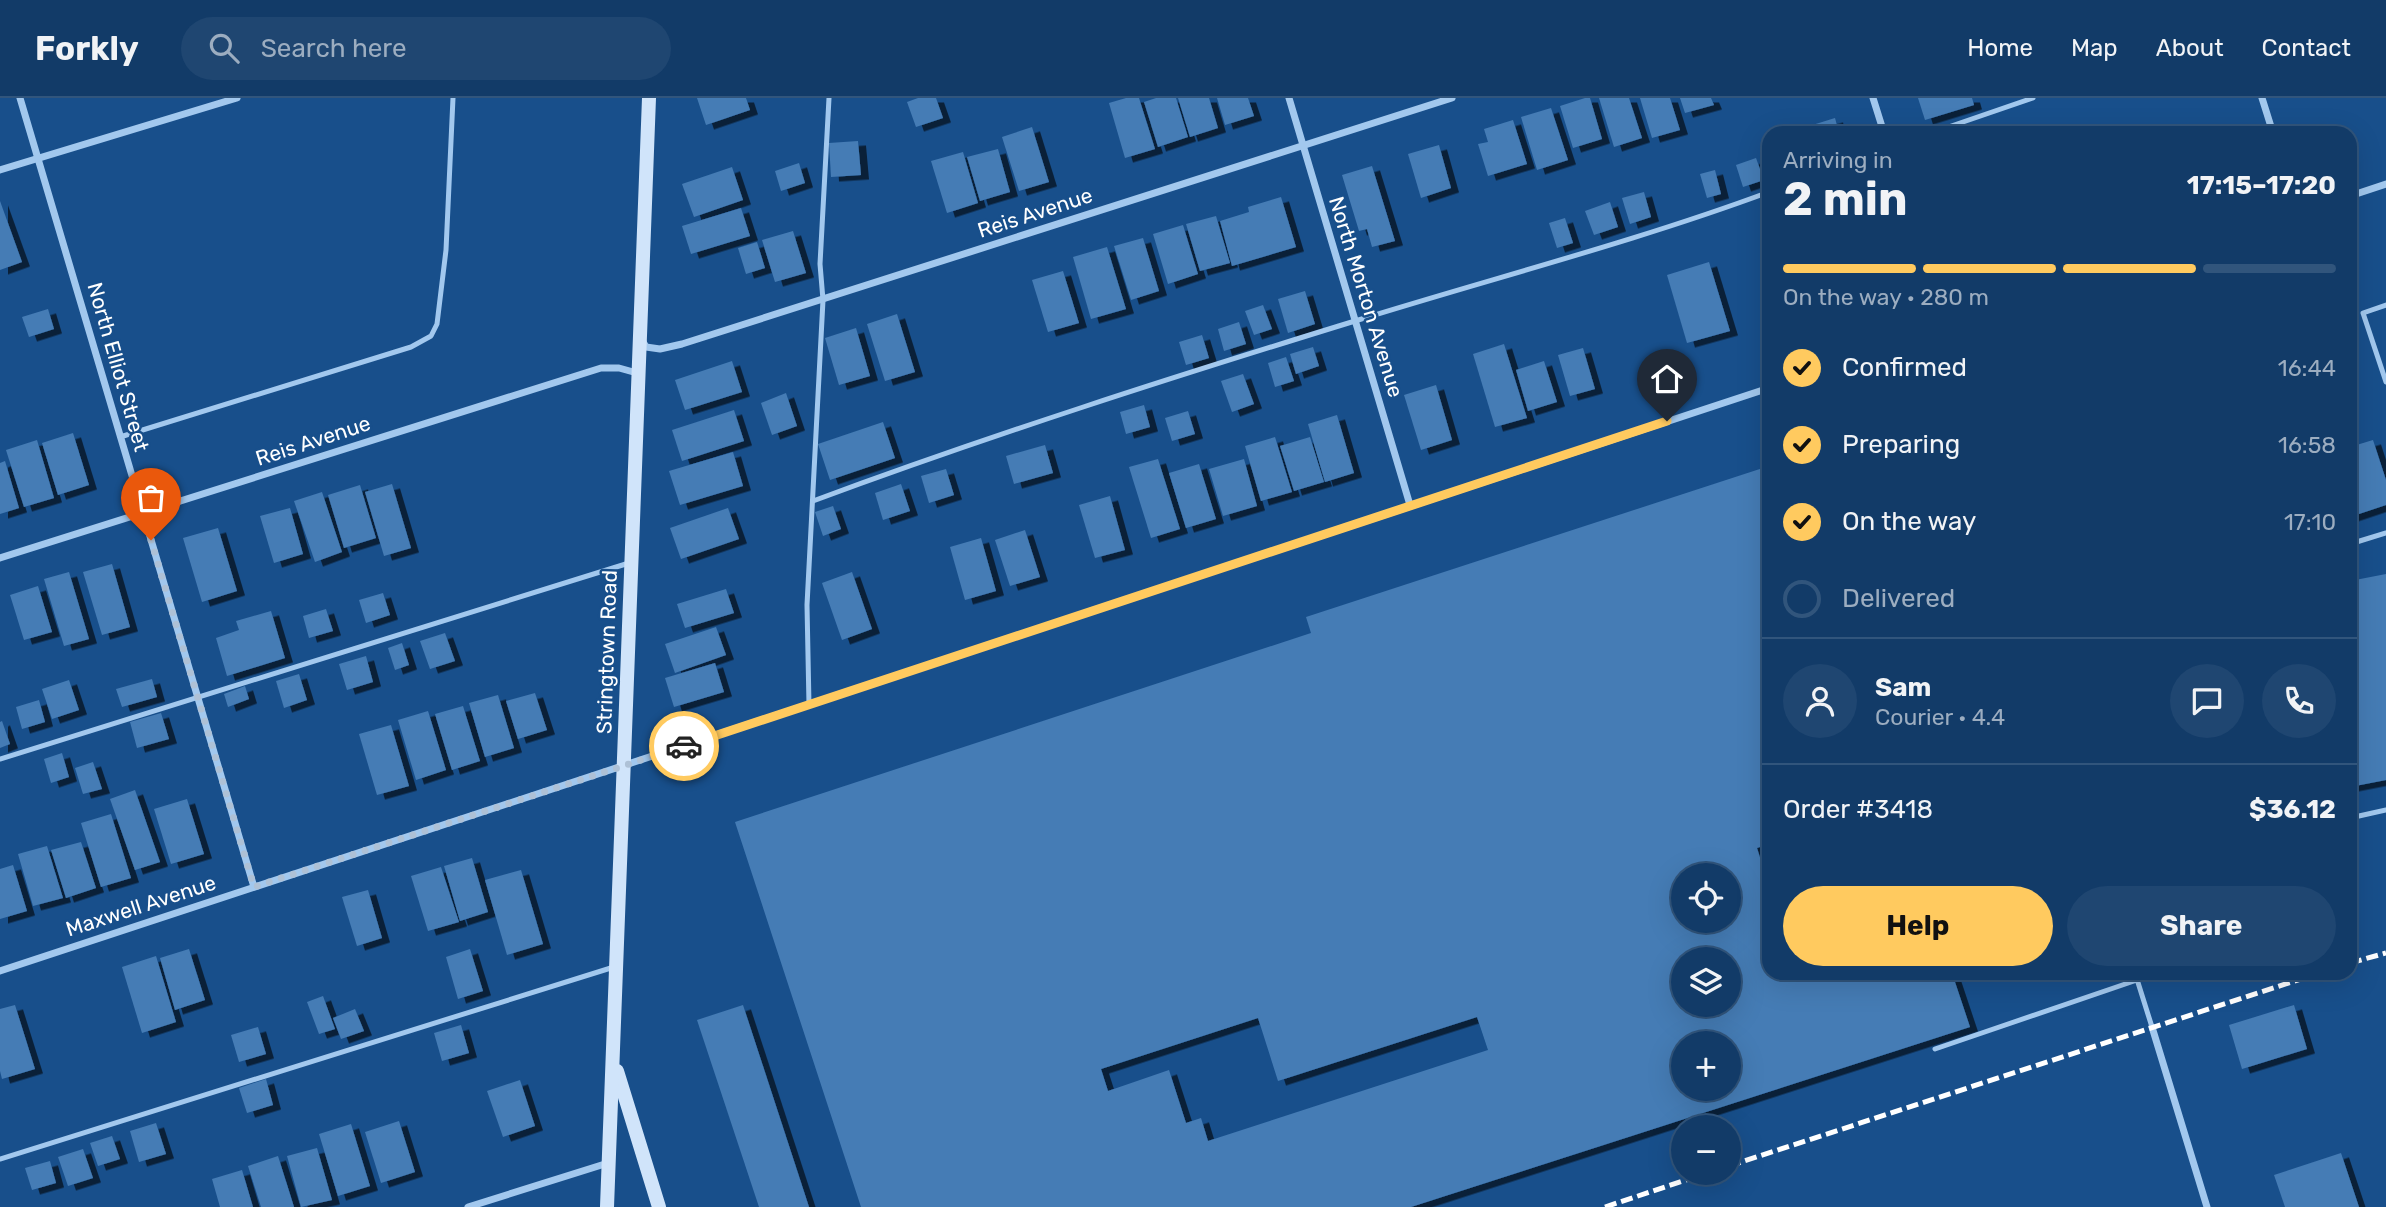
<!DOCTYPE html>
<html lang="en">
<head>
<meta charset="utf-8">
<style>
	:root { --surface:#123b68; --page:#1f4671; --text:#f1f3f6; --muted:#9cadc0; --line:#31557c; --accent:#ffca5f }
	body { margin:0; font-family:Rubik,sans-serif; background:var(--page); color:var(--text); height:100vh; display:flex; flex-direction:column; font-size:26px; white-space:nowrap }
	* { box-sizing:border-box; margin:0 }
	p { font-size:23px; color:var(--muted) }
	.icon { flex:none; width:38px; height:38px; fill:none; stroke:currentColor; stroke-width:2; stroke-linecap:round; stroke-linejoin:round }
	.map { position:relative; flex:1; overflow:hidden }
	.details { position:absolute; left:1762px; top:28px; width:595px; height:854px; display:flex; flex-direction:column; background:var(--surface); border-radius:21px; box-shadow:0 7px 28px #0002,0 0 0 2px var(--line) }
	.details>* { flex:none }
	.controls { position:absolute; left:1671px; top:765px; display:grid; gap:14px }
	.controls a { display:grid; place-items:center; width:70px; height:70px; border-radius:50%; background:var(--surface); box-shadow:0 7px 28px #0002,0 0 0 2px var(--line); font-size:35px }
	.pin { position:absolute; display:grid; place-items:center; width:60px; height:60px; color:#fff; margin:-72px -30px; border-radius:50% 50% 50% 0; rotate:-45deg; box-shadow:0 0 7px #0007 }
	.pin .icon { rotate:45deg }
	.courier { position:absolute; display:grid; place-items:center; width:70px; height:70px; margin:-35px; border:5px solid #ffca5f; border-radius:50%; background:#fff; color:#222; box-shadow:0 2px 9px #0007 }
	.headline em { font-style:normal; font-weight:700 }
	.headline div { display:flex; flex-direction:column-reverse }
	.headline { display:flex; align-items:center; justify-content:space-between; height:119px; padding:0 21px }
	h1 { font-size:46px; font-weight:700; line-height:52px }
	.bar { display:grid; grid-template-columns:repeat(4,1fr); gap:10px 7px; align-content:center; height:84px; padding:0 21px }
	.bar i { height:9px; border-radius:5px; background:var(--line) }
	.bar .active { background:var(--accent) }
	.bar p { grid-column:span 4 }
	.line { display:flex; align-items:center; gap:18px; padding:0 21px; border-top:2px solid var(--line) }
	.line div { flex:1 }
	.round { display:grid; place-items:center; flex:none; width:74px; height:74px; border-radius:37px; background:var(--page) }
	ol { padding:0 21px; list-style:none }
	li { display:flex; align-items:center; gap:21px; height:77px }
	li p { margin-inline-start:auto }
	li .icon { padding:7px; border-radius:50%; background:var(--accent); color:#111; stroke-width:4 }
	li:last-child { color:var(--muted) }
	li i { width:38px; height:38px; border:4px solid var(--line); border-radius:50% }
	.cta { display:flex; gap:14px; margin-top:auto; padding:14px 21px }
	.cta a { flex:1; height:80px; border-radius:42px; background:var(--accent); color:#111; font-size:28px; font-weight:700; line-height:80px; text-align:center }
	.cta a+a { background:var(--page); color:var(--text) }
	header { display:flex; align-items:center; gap:42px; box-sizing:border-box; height:98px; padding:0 35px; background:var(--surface); border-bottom:2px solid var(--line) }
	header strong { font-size:33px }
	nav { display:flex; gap:38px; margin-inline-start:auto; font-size:24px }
	.search { width:490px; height:63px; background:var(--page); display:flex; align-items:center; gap:18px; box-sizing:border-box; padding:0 24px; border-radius:38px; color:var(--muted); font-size:26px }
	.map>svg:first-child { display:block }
	.building { fill:#457cb5; fill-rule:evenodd; filter:url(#shadow) }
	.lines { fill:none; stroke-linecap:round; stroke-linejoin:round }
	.lane { stroke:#a2c8ee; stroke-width:5 }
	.street { stroke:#a2c8ee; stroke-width:7 }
	.secondary { stroke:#d0e4fa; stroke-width:14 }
	.rail { stroke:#fff; stroke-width:5; stroke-dasharray:12 5; stroke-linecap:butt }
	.done { stroke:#aec1d6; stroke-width:7; stroke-dasharray:0 12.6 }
	.route { stroke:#ffca5f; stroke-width:9 }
	.labels { text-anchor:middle; stroke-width:5; stroke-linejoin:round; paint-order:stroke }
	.street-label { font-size:21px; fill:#fff; stroke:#184f8b }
</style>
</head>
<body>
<header>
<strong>Forkly</strong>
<div class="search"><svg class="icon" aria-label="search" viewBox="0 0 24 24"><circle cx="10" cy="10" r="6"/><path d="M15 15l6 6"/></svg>Search here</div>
<nav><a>Home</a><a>Map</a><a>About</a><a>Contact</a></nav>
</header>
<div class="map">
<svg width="2386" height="1109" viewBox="0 0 2386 1109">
	<defs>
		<filter id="shadow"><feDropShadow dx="8" dy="4.5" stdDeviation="0" flood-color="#0009"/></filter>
	</defs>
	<rect width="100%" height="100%" fill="#184f8b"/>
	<g class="building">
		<polygon points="697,0 746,0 750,12 706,27"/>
		<polygon points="918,0 936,0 943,20 916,29 907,4"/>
		<polygon points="1126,0 1139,0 1155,51 1125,60 1109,5"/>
		<polygon points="1156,0 1176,0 1188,39 1158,49 1144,4"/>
		<polygon points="1178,0 1209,0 1218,30 1190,39"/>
		<polygon points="1217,0 1248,0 1254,18 1225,27"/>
		<polygon points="1585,0 1590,0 1602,41 1573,50 1560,8"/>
		<polygon points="1599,0 1629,0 1642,40 1614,49"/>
		<polygon points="1640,0 1670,0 1680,32 1652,40"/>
		<polygon points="1680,0 1711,0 1714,7 1685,15"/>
		<polygon points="1918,0 1972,0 1974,7 1925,22"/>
		<polygon points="1551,10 1568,62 1537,72 1521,19"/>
		<polygon points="1835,20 1839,35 1808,35 1806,29"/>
		<polygon points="1513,22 1527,66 1488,78 1478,46 1488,44 1484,31"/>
		<polygon points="1032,29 1049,84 1019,93 1002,39"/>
		<polygon points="858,43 861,77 831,79 829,45"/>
		<polygon points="1439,47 1451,90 1421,100 1408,56"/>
		<polygon points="998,51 1010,94 980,103 967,59"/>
		<polygon points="963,54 978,105 947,115 931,63"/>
		<polygon points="1756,60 1764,82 1743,89 1736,67"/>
		<polygon points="799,65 805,85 781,93 775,73"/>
		<polygon points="1372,68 1395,143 1372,149 1367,131 1359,133 1342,77"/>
		<polygon points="732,69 743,102 694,119 682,86"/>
		<polygon points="1715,72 1721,96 1707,100 1700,76"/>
		<polygon points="1644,94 1651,119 1630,126 1622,100"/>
		<polygon points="1281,99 1296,149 1232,168 1220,123 1249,114 1248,109"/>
		<polygon points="0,103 22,164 0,172"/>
		<polygon points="1610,104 1618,129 1594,137 1585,113"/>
		<polygon points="741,110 750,138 691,156 682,128"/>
		<polygon points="1216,118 1230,165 1200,173 1186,126"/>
		<polygon points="1565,120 1573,145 1557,150 1549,125"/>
		<polygon points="1183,127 1198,176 1168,186 1153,136"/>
		<polygon points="793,133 806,175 775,184 762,142"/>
		<polygon points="1143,140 1159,193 1131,202 1114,148"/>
		<polygon points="757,144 765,170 746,176 738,150"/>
		<polygon points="1107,149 1126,211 1091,221 1073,159"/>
		<polygon points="1709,164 1730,233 1687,245 1667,177"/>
		<polygon points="1063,173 1079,225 1048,234 1032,182"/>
		<polygon points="1305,193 1315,226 1288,235 1278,201"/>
		<polygon points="1263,207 1272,231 1254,237 1245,213"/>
		<polygon points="48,211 54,231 29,239 22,219"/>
		<polygon points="897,216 915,274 885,283 867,226"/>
		<polygon points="1239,224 1246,246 1224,253 1218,231"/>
		<polygon points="856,230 870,278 839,287 825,240"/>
		<polygon points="1202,237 1209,260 1186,267 1179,244"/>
		<polygon points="1504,246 1527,320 1495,329 1473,256"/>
		<polygon points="1313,249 1319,268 1296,276 1290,256"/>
		<polygon points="1583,250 1595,291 1570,298 1558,257"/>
		<polygon points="1286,259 1294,283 1275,289 1268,265"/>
		<polygon points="732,263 742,294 685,312 675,282"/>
		<polygon points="1544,263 1557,304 1528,313 1516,272"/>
		<polygon points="1243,276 1254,306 1232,314 1221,283"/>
		<polygon points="1436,287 1452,342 1421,352 1404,297"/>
		<polygon points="786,295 797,328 772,337 761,305"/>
		<polygon points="1144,307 1150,329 1126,336 1120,314"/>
		<polygon points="734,312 744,343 682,363 672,332"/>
		<polygon points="1188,313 1195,336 1172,343 1165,320"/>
		<polygon points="1337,317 1354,375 1325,384 1308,326"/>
		<polygon points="883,324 895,360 830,382 818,346"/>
		<polygon points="73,335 89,387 58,397 42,345"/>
		<polygon points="1275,339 1292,394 1261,403 1245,348"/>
		<polygon points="1310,339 1324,384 1294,393 1280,348"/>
		<polygon points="37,342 54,400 24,409 6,352"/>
		<polygon points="2373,342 2386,382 2386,407 2350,419 2350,349"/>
		<polygon points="1045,347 1053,375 1014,386 1006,358"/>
		<polygon points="733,354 743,388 680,407 669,373"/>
		<polygon points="1158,361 1180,431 1151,440 1129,369"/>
		<polygon points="1244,361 1257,408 1223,418 1209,371"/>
		<polygon points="5,363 19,410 0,416 0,365"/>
		<polygon points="1199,366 1216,421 1186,430 1169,375"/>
		<path d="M 1769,368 L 1769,746 L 1757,750 L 1769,788 L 1769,875 L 1952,875 L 1970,929 L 1411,1109 L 861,1109 L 735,724 L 1311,535 L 1306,519 ZM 1684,777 L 1729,777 L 1729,822 L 1684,822 ZM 1684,861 L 1729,861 L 1729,906 L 1684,906 ZM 1477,919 L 1488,952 L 1208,1043 L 1201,1020 L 1186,1025 L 1169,972 L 1108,993 L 1101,971 L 1258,920 L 1278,983 ZM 1684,945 L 1729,945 L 1729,990 L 1684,990 Z"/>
		<polygon points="946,371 954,397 929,405 921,378"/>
		<polygon points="392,386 411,450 384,458 365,394"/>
		<polygon points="901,386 910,413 883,422 875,395"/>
		<polygon points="360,387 376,440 344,450 328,397"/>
		<polygon points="322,394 342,454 315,464 294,403"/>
		<polygon points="1110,398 1125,452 1095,460 1079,407"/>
		<polygon points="833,408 841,431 823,438 815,414"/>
		<polygon points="290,410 303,456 274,465 260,418"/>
		<polygon points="728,410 739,441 681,461 670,430"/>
		<polygon points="218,430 237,493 202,504 183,440"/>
		<polygon points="1025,432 1040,479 1010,488 995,442"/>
		<polygon points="981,440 996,493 965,502 950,449"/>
		<polygon points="112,466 130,529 102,537 83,474"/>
		<polygon points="69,474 89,541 64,548 44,481"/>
		<polygon points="852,474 872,531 842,542 822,485"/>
		<polygon points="2386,476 2386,682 2350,689 2350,483"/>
		<polygon points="38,488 52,534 24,542 10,497"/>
		<polygon points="726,491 734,515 685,530 677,506"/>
		<polygon points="383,495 390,517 366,525 359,502"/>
		<polygon points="326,511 333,533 309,540 303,518"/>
		<polygon points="271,513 285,560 227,578 216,540 239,532 236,523"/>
		<polygon points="716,529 726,557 675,575 665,546"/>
		<polygon points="445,535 455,563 430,571 420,543"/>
		<polygon points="402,545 409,567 395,572 388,550"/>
		<polygon points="366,558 373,584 347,592 339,566"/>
		<polygon points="715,565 724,594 674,609 665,580"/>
		<polygon points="299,576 307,602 284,610 276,583"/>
		<polygon points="152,581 157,599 122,609 116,591"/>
		<polygon points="69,582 79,612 52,621 42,591"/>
		<polygon points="245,588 249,601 228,609 224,596"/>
		<polygon points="535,595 547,632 518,641 506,603"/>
		<polygon points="498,597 514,650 485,659 469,605"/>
		<polygon points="39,602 45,624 22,631 16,609"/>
		<polygon points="463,608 480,663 452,672 435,616"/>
		<polygon points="428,613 446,672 416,682 398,622"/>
		<polygon points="161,615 169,641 137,650 130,624"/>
		<polygon points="2,623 10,646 0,650 0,624"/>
		<polygon points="391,627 409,688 377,697 359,636"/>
		<polygon points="62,655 69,679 51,685 44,661"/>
		<polygon points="93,664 102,691 83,696 75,670"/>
		<polygon points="135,692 160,764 135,772 110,701"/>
		<polygon points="187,701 204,756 171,766 154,711"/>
		<polygon points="111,716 131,780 101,789 81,725"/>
		<polygon points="81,744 96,790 66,800 51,752"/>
		<polygon points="47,748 63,800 33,808 18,756"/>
		<polygon points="472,760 488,814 460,823 444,768"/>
		<polygon points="13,767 27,813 0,821 0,771"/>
		<polygon points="441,769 459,824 428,833 411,778"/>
		<polygon points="521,772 543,846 507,857 485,782"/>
		<polygon points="368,792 382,840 357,848 342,799"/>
		<polygon points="189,851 205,902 175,912 160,860"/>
		<polygon points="470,851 483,893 458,901 446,859"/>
		<polygon points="156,858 176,924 142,935 122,869"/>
		<polygon points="323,898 335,931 319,936 307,904"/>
		<polygon points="15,907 35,971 2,981 0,973 0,911"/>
		<polygon points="743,907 809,1109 759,1109 697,922"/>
		<polygon points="2294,907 2307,951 2242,971 2229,927"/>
		<polygon points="355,911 364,933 341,941 333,920"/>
		<polygon points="461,927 469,955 442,963 434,935"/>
		<polygon points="258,929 266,956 239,964 231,937"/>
		<polygon points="266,981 273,1007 247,1015 239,990"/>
		<polygon points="520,982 535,1028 503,1039 487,993"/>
		<polygon points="399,1023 415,1074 381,1085 365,1034"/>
		<polygon points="156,1025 166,1056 139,1064 130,1033"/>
		<polygon points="351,1026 370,1088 338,1098 319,1036"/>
		<polygon points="112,1038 120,1061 98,1068 90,1045"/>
		<polygon points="317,1050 332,1102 301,1109 287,1058"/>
		<polygon points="83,1051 93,1080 68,1088 58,1059"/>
		<polygon points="2341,1055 2359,1109 2285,1109 2274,1077"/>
		<polygon points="278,1058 294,1109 261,1109 248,1068"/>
		<polygon points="50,1063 56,1085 32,1092 25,1070"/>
		<polygon points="242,1072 253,1109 220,1109 212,1081"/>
	</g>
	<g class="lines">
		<g class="lane">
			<polyline points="1931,35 2033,0"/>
			<polyline points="2386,207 2363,215 2386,284"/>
			<polyline points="120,339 411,249 431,238 437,226 446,152 453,0"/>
			<path d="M 813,403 C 991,337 1173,279 1355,223 C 1493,180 1634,144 1769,94"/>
			<polyline points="2350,446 2386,435"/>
			<polyline points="809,607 807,507 823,202 820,166 829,0"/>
			<polyline points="0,661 629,465"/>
			<polyline points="2350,720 2386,712"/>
			<polyline points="2135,875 2152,929"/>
			<polyline points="1935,951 2137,882"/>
			<polyline points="0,1061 614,869"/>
		</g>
		<g class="street">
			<polyline points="20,0 254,789"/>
			<polyline points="1289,0 1410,407"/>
			<polyline points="1873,0 1884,35"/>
			<polyline points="2262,0 2273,35"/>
			<polyline points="0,72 237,0"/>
			<polyline points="2350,98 2386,86"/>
			<polyline points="642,242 646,249 660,251 682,246 1452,0"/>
			<polyline points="0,460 601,270 619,270 637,275"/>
			<polyline points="0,873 1769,290"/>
			<polyline points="2152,929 2207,1109"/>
			<polyline points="468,1109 608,1065"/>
		</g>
		<g class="secondary">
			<polyline points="617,973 659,1109"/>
			<polyline points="607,1109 649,0"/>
		</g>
		<g class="rail">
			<polyline points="2350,865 2386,855"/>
			<polyline points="1729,1068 2319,875"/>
			<polyline points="1605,1109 1710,1074"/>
		</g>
	</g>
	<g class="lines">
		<polyline class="done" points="151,442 254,789 684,648"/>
		<polyline class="route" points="684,648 1667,323"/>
	</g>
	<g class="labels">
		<g class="street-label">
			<text transform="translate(1035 115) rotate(-18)" y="7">Reis Avenue</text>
			<text transform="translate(1366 199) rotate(73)" y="7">North Morton Avenue</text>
			<text transform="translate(118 269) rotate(74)" y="7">North Elliot Street</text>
			<text transform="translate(313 343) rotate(-18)" y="7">Reis Avenue</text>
			<text transform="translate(607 554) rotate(-88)" y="7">Stringtown Road</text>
			<text transform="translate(141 808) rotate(-18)" y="7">Maxwell Avenue</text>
		</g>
	</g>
</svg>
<div class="controls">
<a><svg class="icon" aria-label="locate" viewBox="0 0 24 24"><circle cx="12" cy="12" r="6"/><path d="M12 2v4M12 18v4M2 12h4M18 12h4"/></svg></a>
<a><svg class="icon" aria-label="layers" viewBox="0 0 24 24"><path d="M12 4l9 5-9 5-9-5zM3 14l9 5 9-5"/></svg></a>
<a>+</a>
<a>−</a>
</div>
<div class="pin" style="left:151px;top:442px;background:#ea580c"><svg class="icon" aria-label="bag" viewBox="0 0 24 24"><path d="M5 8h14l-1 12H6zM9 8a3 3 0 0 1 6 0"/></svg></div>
<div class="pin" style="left:1667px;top:323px;background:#1f2937"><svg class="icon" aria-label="home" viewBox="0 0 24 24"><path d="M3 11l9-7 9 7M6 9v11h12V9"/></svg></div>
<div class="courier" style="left:684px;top:648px"><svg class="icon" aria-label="car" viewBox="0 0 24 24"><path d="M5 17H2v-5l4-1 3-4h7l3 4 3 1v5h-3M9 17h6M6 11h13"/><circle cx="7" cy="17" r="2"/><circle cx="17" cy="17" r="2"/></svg></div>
<section class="details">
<div class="headline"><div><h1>2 min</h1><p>Arriving in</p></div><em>17:15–17:20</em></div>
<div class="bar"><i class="active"></i><i class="active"></i><i class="active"></i><i></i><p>On the way · 280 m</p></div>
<ol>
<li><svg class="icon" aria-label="check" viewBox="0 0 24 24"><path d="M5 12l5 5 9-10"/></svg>Confirmed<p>16:44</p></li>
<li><svg class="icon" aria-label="check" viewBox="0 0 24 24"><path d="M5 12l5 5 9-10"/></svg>Preparing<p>16:58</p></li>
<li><svg class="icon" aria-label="check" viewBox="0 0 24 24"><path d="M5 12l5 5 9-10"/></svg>On the way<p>17:10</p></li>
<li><i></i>Delivered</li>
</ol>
<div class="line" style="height:126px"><a class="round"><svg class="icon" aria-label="person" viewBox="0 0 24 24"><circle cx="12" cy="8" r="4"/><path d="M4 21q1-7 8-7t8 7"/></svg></a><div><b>Sam</b><p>Courier · 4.4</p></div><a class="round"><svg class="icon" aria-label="chat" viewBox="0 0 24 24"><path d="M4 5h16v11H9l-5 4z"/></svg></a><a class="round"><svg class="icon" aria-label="phone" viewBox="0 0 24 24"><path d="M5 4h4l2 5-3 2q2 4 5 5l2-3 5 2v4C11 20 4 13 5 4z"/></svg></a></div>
<div class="line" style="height:91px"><div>Order #3418</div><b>$36.12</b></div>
<div class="cta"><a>Help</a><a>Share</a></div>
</section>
</div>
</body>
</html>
